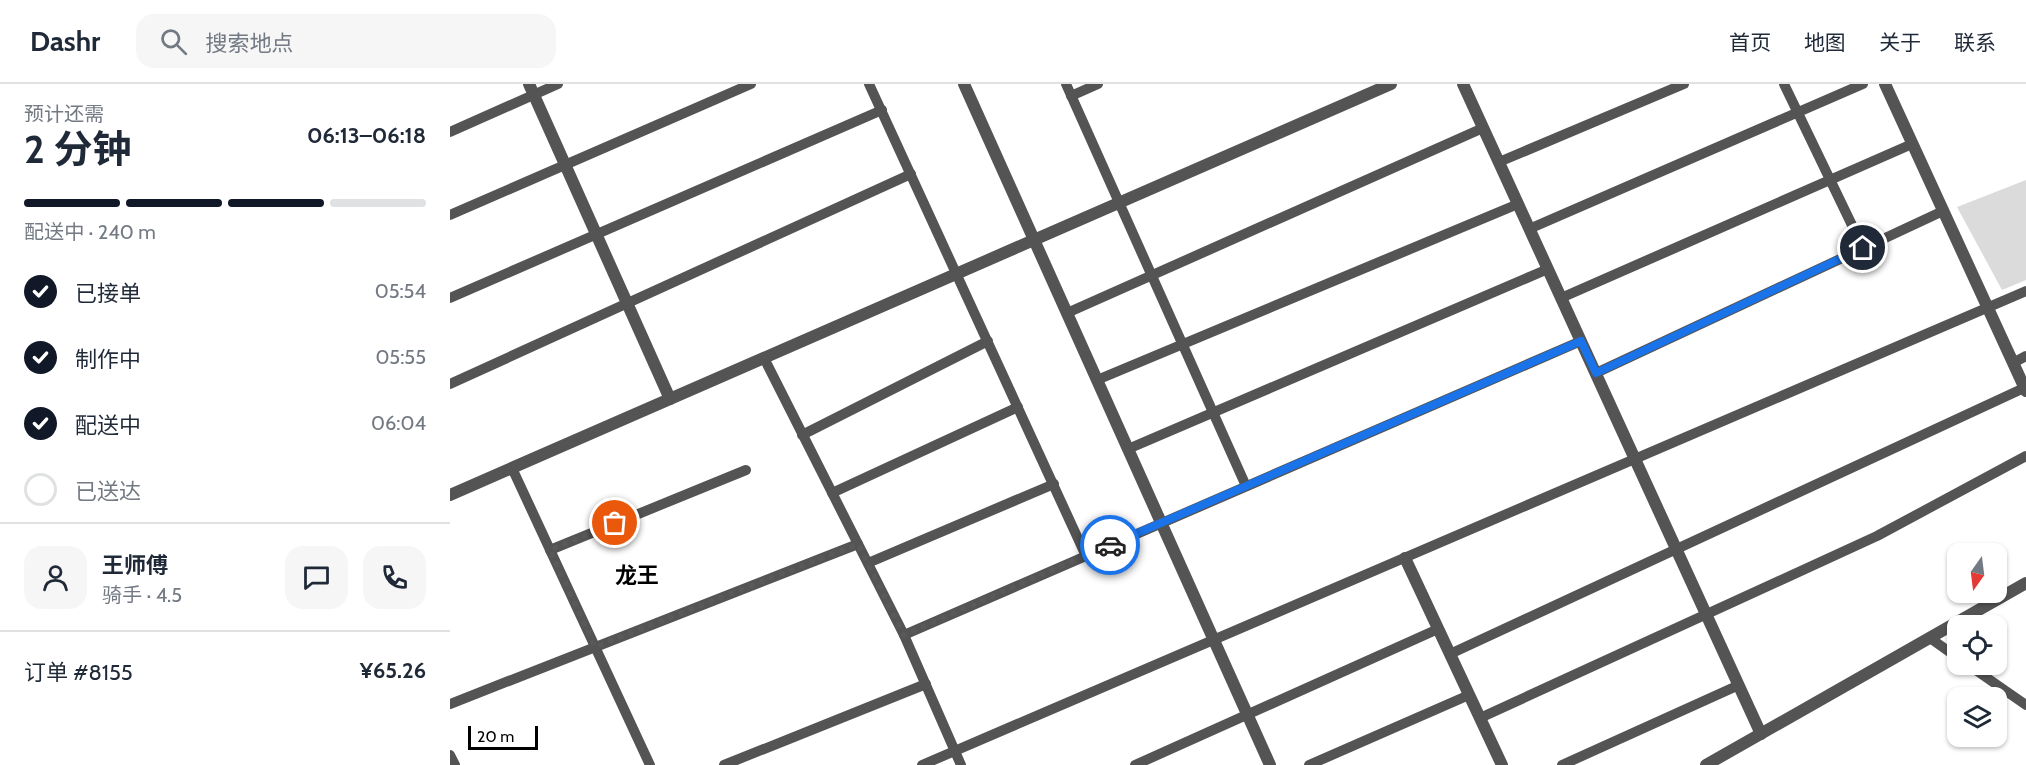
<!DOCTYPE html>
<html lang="zh">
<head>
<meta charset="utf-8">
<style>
	:root { --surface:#fff; --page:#f6f6f7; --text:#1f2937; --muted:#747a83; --line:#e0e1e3; --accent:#111827 }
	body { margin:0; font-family:Cabin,"Noto Sans SC",sans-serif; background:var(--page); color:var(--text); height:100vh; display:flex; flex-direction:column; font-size:22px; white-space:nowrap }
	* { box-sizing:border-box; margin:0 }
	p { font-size:20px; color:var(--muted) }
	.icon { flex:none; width:33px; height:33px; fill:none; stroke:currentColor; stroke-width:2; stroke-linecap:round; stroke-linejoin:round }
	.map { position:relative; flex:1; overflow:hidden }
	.details { display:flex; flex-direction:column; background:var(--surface); width:450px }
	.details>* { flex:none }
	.needle { width:39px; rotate:194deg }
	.buttons { position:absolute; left:1497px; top:459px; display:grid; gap:12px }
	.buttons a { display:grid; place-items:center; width:60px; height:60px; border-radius:12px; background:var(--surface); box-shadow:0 2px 4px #0004; font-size:30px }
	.scale { position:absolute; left:18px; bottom:15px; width:70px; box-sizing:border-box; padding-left:6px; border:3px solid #000; border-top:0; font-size:16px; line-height:21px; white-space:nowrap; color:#000; -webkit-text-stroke:4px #fff; paint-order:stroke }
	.pin { position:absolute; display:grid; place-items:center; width:51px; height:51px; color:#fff; margin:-26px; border:3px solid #fff; border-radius:50%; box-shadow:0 2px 6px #0007 }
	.courier { position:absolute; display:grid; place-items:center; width:60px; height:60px; margin:-30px; border:4px solid #1a73e8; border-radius:50%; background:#fff; color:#222; box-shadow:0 2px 8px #0007 }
	.overview em { font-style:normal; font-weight:700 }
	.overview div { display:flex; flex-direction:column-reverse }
	.overview { display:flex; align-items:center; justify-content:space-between; height:102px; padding:0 24px }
	h1 { font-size:39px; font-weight:700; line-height:45px }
	.bar { display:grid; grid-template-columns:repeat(4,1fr); gap:9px 6px; align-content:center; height:72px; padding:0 24px }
	.bar i { height:8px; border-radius:4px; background:var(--line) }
	.bar .on { background:var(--accent) }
	.bar p { grid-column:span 4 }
	.line { display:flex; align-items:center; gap:15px; padding:0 24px; border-top:2px solid var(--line) }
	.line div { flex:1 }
	.round { display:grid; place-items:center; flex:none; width:63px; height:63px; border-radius:18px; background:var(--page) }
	ol { padding:0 24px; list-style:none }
	li { display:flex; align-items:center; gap:18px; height:66px }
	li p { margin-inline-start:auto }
	li .icon { padding:6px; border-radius:50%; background:var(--accent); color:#fff; stroke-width:4 }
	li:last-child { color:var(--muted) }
	li i { width:33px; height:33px; border:3px solid var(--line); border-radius:50% }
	header { display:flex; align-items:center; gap:36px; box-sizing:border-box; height:84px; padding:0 30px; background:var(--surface); border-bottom:2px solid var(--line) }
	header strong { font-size:28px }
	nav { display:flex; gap:33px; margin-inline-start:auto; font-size:21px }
	.search { width:420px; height:54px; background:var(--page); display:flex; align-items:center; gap:15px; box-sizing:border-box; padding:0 21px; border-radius:18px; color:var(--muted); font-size:22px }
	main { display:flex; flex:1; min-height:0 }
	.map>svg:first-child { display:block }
	.green { fill:#dbdbdb }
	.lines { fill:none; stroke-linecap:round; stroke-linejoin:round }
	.service { stroke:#545454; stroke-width:10 }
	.minor { stroke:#545454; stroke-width:12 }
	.done { stroke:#595959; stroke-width:6; stroke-dasharray:0 10.8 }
	.route { stroke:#1a73e8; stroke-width:8 }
	.labels { text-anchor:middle; stroke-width:6; stroke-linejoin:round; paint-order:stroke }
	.neighbourhood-label { font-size:22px; font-weight:bold; fill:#000; stroke:#fff }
</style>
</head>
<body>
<header>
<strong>Dashr</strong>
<div class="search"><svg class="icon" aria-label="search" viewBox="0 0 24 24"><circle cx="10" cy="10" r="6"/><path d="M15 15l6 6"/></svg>搜索地点</div>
<nav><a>首页</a><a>地图</a><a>关于</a><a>联系</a></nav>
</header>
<main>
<section class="details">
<div class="overview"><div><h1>2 分钟</h1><p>预计还需</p></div><em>06:13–06:18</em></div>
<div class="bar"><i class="on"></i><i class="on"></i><i class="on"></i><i></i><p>配送中 · 240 m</p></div>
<ol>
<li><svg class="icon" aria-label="check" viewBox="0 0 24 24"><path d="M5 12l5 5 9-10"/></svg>已接单<p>05:54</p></li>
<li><svg class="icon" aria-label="check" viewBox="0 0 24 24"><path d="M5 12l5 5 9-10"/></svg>制作中<p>05:55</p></li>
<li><svg class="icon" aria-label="check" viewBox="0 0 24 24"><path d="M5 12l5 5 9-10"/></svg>配送中<p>06:04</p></li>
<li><i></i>已送达</li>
</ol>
<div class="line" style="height:108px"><a class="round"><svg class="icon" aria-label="person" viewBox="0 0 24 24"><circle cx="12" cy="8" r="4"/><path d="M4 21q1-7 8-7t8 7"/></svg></a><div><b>王师傅</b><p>骑手 · 4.5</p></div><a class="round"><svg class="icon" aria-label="chat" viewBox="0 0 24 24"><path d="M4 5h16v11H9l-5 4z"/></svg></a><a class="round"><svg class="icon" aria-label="phone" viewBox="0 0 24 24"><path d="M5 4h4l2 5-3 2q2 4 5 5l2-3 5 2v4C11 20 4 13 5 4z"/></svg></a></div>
<div class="line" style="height:78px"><div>订单 #8155</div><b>¥65.26</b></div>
</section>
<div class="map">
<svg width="1576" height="681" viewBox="0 0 1576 681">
	<rect width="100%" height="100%" fill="#fff"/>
	<polygon class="green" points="1576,96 1576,196 1552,206 1507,123"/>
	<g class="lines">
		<g class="service">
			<polyline points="419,0 636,472"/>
			<polyline points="616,0 796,402"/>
			<polyline points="1334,0 1413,164"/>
			<polyline points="621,12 648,0"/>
			<polyline points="0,48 108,0"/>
			<polyline points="1049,78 1234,0"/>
			<polyline points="0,131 301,0"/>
			<polyline points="1079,145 1413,0"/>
			<polyline points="0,214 432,26"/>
			<polyline points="1111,214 1462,60"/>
			<polyline points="617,229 1033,44"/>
			<polyline points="314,274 454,551 511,681"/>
			<polyline points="1563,279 1576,272"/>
			<polyline points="1146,289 1493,127"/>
			<polyline points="647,296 1068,120"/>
			<polyline points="0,300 461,90"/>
			<polyline points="352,351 538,257"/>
			<polyline points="678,365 1098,185"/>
			<polyline points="62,384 200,681"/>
			<polyline points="382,409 568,323"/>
			<polyline points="100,466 296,386"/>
			<polyline points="418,479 604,400"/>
			<polyline points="454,551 1131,257"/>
			<polyline points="1480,554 1508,574"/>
			<polyline points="1000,570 1574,304"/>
			<polyline points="1517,580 1576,621"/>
			<polyline points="0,620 408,460"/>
			<polyline points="1030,634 1427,452 1576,372"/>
			<polyline points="0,671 5,681"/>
			<polyline points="274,681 476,600"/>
			<polyline points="472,681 1576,207"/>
			<polyline points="685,681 988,545"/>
			<polyline points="859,681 1019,611"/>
			<polyline points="1112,681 1289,601"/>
		</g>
		<g class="minor">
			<polyline points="79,0 220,315"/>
			<polyline points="514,0 820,681"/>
			<polyline points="1013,0 1311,650"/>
			<polyline points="1435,0 1576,307"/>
			<polyline points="0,411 941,0"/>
			<polyline points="955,474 1052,681"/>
			<polyline points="1256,681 1576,499"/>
		</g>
	</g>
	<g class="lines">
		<polyline class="done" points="165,439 100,466 145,563 408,460 454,551 660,461"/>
		<polyline class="route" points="660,461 1131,257 1146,289 1413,164"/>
	</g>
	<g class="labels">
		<g class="neighbourhood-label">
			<text x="187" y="499">龙王</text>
		</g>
	</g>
</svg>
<div class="buttons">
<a><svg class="needle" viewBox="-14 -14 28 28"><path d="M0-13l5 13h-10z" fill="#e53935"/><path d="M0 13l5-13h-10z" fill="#747a83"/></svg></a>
<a><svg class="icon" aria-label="locate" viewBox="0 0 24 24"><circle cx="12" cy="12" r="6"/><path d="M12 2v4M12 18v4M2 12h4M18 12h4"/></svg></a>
<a><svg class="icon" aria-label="layers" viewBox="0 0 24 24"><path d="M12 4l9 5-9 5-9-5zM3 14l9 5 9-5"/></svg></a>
</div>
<div class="scale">20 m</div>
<div class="pin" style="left:165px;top:439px;background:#ea580c"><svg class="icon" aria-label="bag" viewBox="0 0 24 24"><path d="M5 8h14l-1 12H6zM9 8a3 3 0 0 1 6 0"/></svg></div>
<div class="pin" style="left:1413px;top:164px;background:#1f2937"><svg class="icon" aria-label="home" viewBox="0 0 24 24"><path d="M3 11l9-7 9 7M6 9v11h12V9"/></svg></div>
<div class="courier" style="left:660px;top:461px"><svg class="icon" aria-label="car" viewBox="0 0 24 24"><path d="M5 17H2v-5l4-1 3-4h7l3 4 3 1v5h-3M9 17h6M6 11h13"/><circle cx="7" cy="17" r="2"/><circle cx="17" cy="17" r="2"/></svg></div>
</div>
</main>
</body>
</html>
